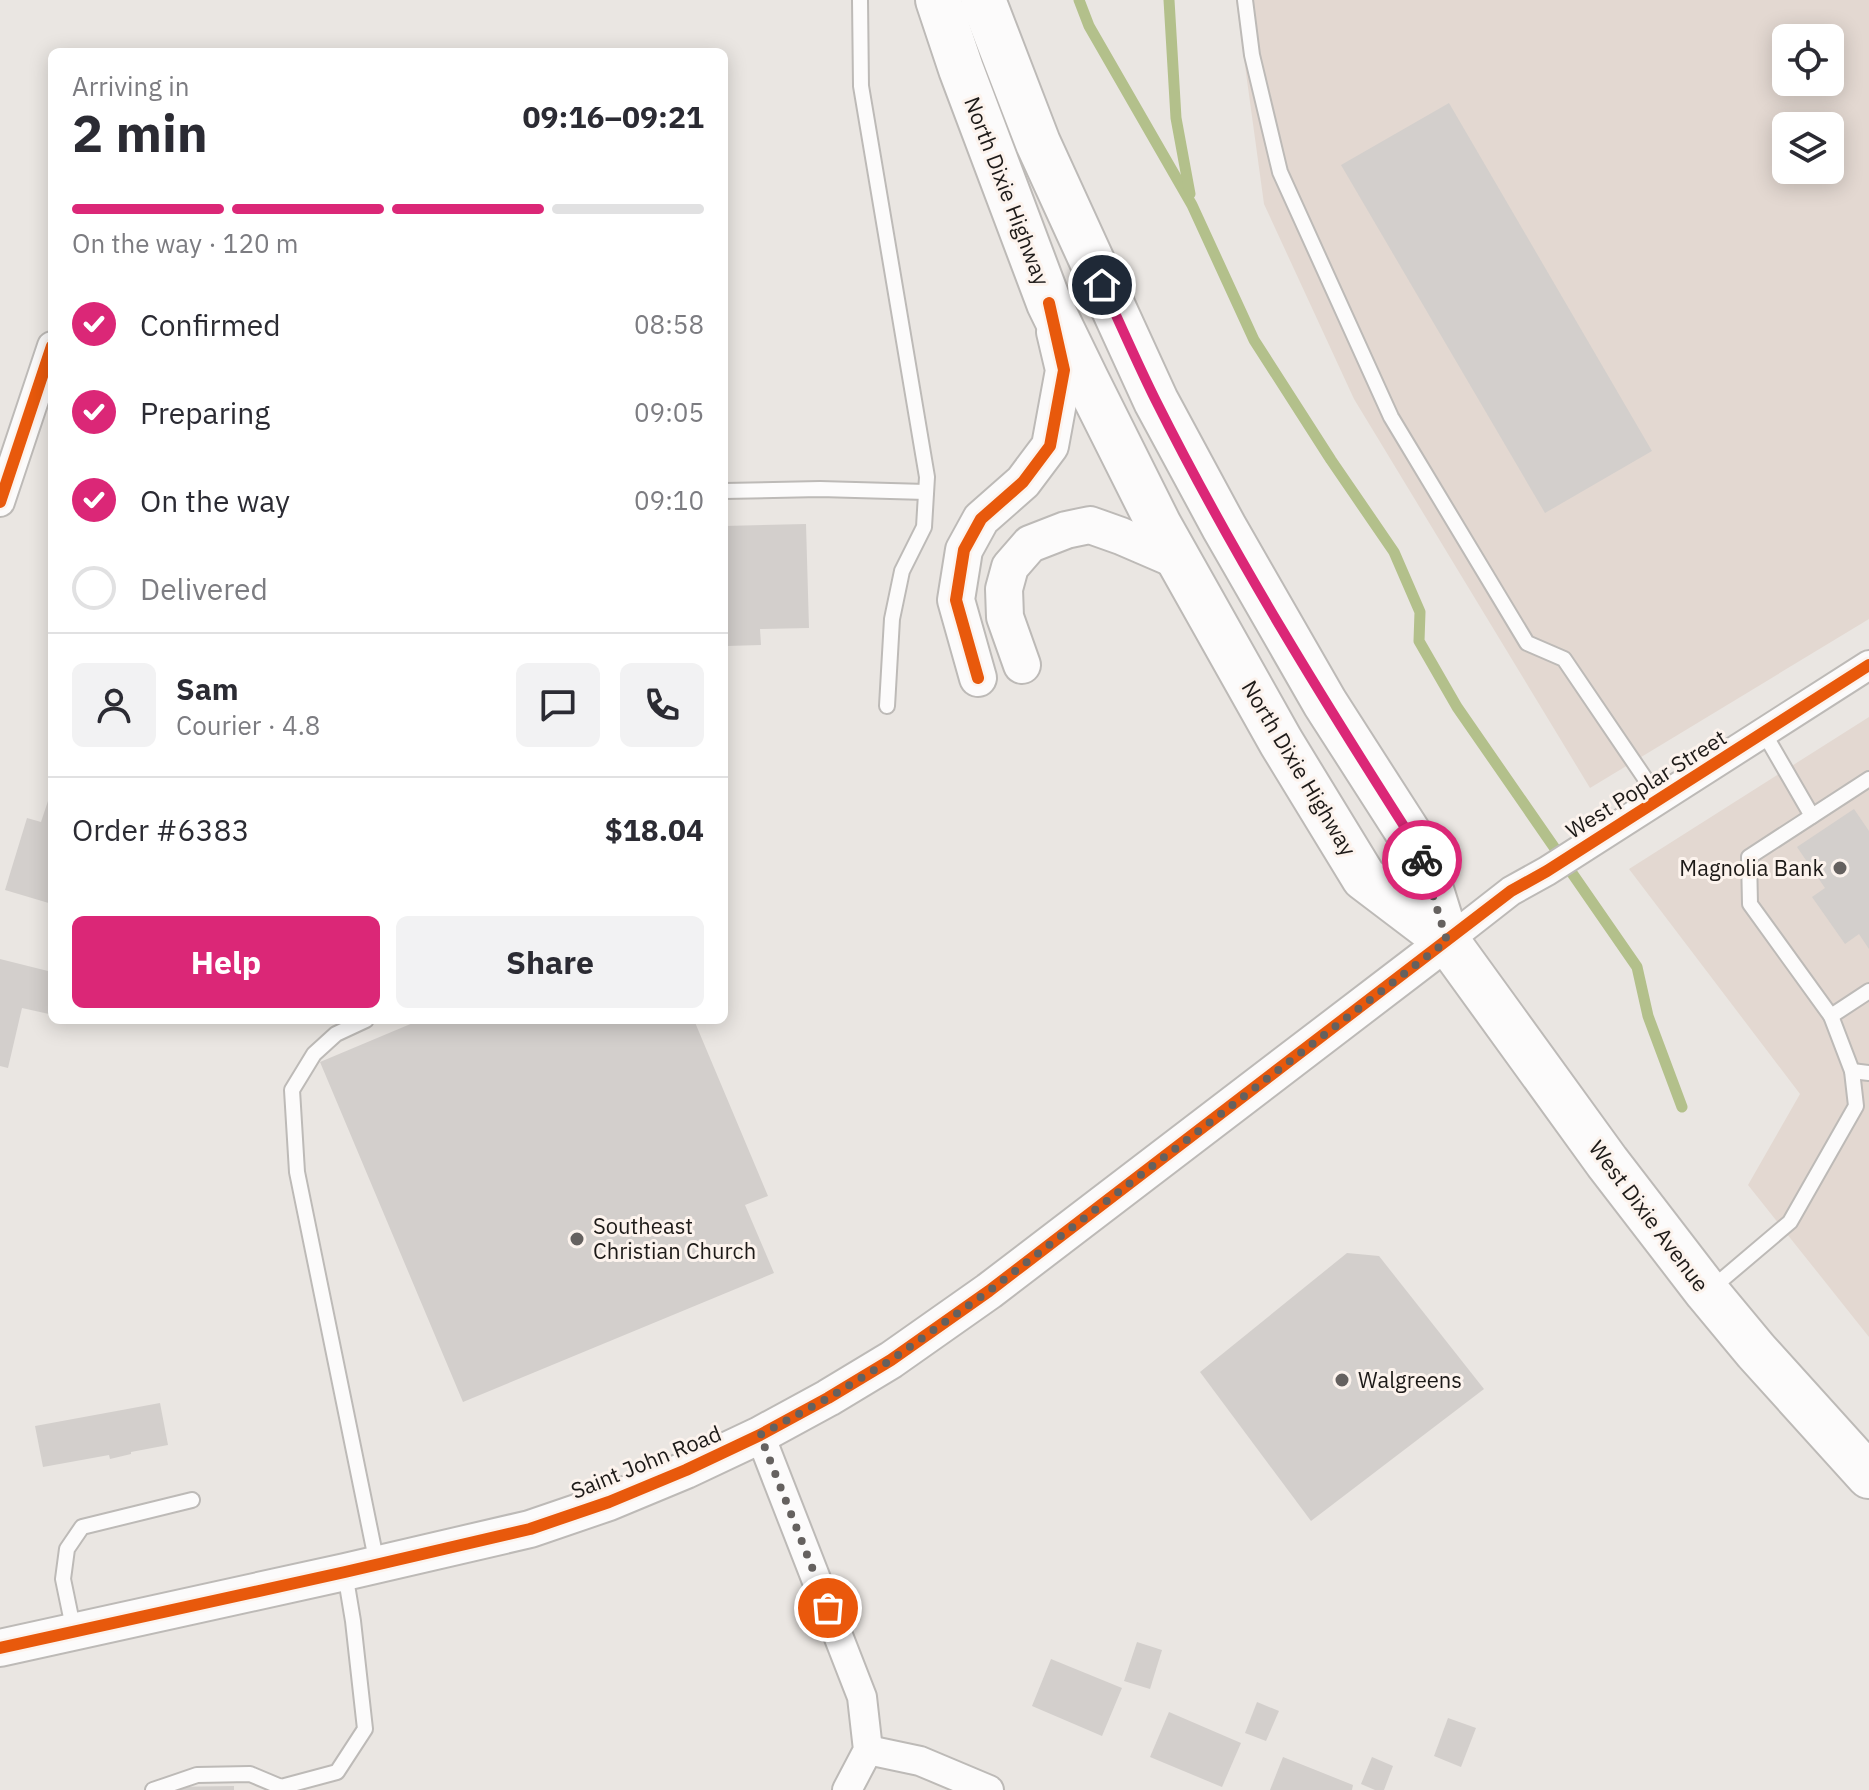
<!DOCTYPE html>
<html lang="en">
<head>
<meta charset="utf-8">
<style>
	:root { --surface:#fff; --page:#f2f2f3; --text:#2b2b33; --muted:#7c7c81; --line:#e1e1e2; --accent:#db2777 }
	body { margin:0; font-family:"IBM Plex Sans",sans-serif; background:var(--page); color:var(--text); height:100vh; display:flex; flex-direction:column; font-size:30px; white-space:nowrap }
	* { box-sizing:border-box; margin:0 }
	p { font-size:26px; color:var(--muted) }
	.icon { flex:none; width:44px; height:44px; fill:none; stroke:currentColor; stroke-width:2; stroke-linecap:round; stroke-linejoin:round }
	.map { position:relative; flex:1; overflow:hidden }
	.details { position:absolute; left:48px; top:48px; width:680px; height:976px; display:flex; flex-direction:column; background:var(--surface); border-radius:12px; box-shadow:0 4px 20px #0003 }
	.details>* { flex:none }
	.controls { position:absolute; left:1772px; top:24px; display:grid; gap:16px }
	.controls a { display:grid; place-items:center; width:72px; height:72px; border-radius:12px; background:var(--surface); box-shadow:0 4px 20px #0003; font-size:40px }
	.pin { position:absolute; display:grid; place-items:center; width:68px; height:68px; color:#fff; margin:-34px; border:4px solid #fff; border-radius:50%; box-shadow:0 2px 8px #0007 }
	.courier { position:absolute; display:grid; place-items:center; width:80px; height:80px; margin:-40px; border:6px solid #db2777; border-radius:50%; background:#fff; color:#222; box-shadow:0 2px 10px #0007 }
	.headline em { font-style:normal; font-weight:700 }
	.headline div { display:flex; flex-direction:column-reverse }
	.headline { display:flex; align-items:center; justify-content:space-between; height:136px; padding:0 24px }
	h1 { font-size:52px; font-weight:700; line-height:60px }
	.bar { display:grid; grid-template-columns:repeat(4,1fr); gap:12px 8px; align-content:center; height:96px; padding:0 24px }
	.bar i { height:10px; border-radius:6px; background:var(--line) }
	.bar .current { background:var(--accent) }
	.bar p { grid-column:span 4 }
	.line { display:flex; align-items:center; gap:20px; padding:0 24px; border-top:2px solid var(--line) }
	.line div { flex:1 }
	.round { display:grid; place-items:center; flex:none; width:84px; height:84px; border-radius:12px; background:var(--page) }
	ol { padding:0 24px; list-style:none }
	li { display:flex; align-items:center; gap:24px; height:88px }
	li p { margin-inline-start:auto }
	li .icon { padding:8px; border-radius:50%; background:var(--accent); color:#fff; stroke-width:4 }
	li:last-child { color:var(--muted) }
	li i { width:44px; height:44px; border:4px solid var(--line); border-radius:50% }
	.primary-button { display:flex; gap:16px; margin-top:auto; padding:16px 24px }
	.primary-button a { flex:1; height:92px; border-radius:12px; background:var(--accent); color:#fff; font-size:32px; font-weight:700; line-height:92px; text-align:center }
	.primary-button a+a { background:var(--page); color:var(--text) }
	.map>svg:first-child { display:block }
	.built { fill:#e3d8d1; fill-rule:evenodd }
	.lines { fill:none; stroke-linecap:round; stroke-linejoin:round }
	.stream { stroke:#b3c08b; stroke-width:11 }
	.building { fill:#d3cfcc }
	.service-casing { stroke:#bdbab7; stroke-width:18 }
	.minor-casing { stroke:#bdbab7; stroke-width:32 }
	.tertiary-casing { stroke:#bdbab7; stroke-width:40 }
	.primary-casing { stroke:#bdbab7; stroke-width:48 }
	.service { stroke:#fcfbfb; stroke-width:14 }
	.minor { stroke:#fcfbfb; stroke-width:28 }
	.tertiary { stroke:#fcfbfb; stroke-width:36 }
	.primary { stroke:#fcfbfb; stroke-width:44 }
	.cycleway-casing { stroke:#fcf3ed; stroke-width:17 }
	.cycleway { stroke:#e8590c; stroke-width:12 }
	.done { stroke:#65615f; stroke-width:8; stroke-dasharray:0 14.4 }
	.route { stroke:#db2777; stroke-width:10 }
	.poi-dot { fill:#65615f; stroke:#fcf3ed; stroke-width:3 }
	.labels { text-anchor:middle; stroke-width:6; stroke-linejoin:round; paint-order:stroke }
	.street-label { font-size:22px; fill:#1d1a18; stroke:#fcf3ed }
	.poi-label { font-size:22px; fill:#1d1a18; stroke:#fcf3ed; text-anchor:start }
</style>
</head>
<body>
<div class="map">
<svg width="1869" height="1790" viewBox="0 0 1869 1790">
	<rect width="100%" height="100%" fill="#eae6e2"/>
	<g class="built">
		<path d="M 1236,0 L 1869,0 L 1869,619 L 1590,788 L 1354,399 L 1264,204 ZM 1786,38 L 1830,38 L 1830,82 L 1786,82 ZM 1786,126 L 1830,126 L 1830,170 L 1786,170 Z"/>
		<polygon points="1869,717 1869,1337 1748,1185 1800,1094 1629,869"/>
	</g>
	<g class="lines">
		<g class="stream">
			<polyline points="1079,0 1089,26 1192,205 1254,340 1331,460 1394,552 1420,612 1419,641 1457,707 1637,967 1648,1016 1682,1107"/>
			<polyline points="1169,0 1176,118 1190,194"/>
		</g>
	</g>
	<g class="building">
		<polygon points="1449,103 1652,451 1545,513 1341,165"/>
		<polygon points="806,524 809,628 760,629 761,645 727,646 726,626 724,627 724,526"/>
		<polygon points="49,798 52,798 52,904 5,890 27,818 41,822"/>
		<polygon points="1854,809 1869,831 1869,949 1859,934 1845,944 1812,897 1825,888 1797,847"/>
		<polygon points="0,959 52,972 52,1001 49,1014 22,1008 8,1068 0,1066"/>
		<polygon points="420,1020 694,1020 768,1196 745,1205 774,1273 463,1402 320,1062"/>
		<polygon points="1347,1253 1379,1256 1484,1389 1311,1521 1200,1372"/>
		<polygon points="160,1403 168,1445 131,1452 131,1454 110,1459 109,1455 43,1467 35,1426"/>
		<polygon points="1137,1642 1162,1650 1150,1689 1124,1681"/>
		<polygon points="1051,1659 1122,1688 1102,1736 1032,1706"/>
		<polygon points="1257,1702 1279,1711 1266,1741 1245,1733"/>
		<polygon points="1169,1712 1241,1743 1222,1787 1150,1757"/>
		<polygon points="1448,1718 1476,1728 1461,1767 1434,1756"/>
		<polygon points="1283,1757 1353,1785 1352,1790 1270,1790"/>
		<polygon points="1372,1757 1393,1766 1384,1790 1375,1790 1361,1784"/>
		<polygon points="234,1786 234,1790 169,1790 169,1787"/>
	</g>
	<g class="lines">
		<g class="service-casing">
			<g id="service">
				<polyline points="860,0 861,86 927,477 924,527 902,571 892,619 887,706"/>
				<polyline points="1245,0 1252,55 1280,172 1391,417 1527,643 1564,659 1659,799"/>
				<polyline points="724,491 820,489 926,492"/>
				<polyline points="1764,733 1812,816"/>
				<polyline points="1869,779 1749,857 1750,904 1831,1016 1869,991"/>
				<polyline points="366,1020 336,1034 314,1054 292,1090 297,1172 377,1564"/>
				<polyline points="1852,1071 1869,1073"/>
				<polyline points="1711,1289 1790,1222 1856,1106 1852,1071 1831,1016"/>
				<polyline points="74,1632 63,1579 67,1549 82,1527 192,1500"/>
				<polyline points="153,1790 197,1775 250,1774 281,1787 337,1772 365,1729 353,1621 345,1573"/>
			</g>
		</g>
		<g class="minor-casing">
			<g id="minor">
				<polyline points="0,502 52,346"/>
				<polyline points="1447,941 1511,891 1547,871 1869,665"/>
				<polyline points="760,1435 862,1697 868,1750 847,1790"/>
				<polyline points="868,1750 920,1761 989,1790"/>
			</g>
		</g>
		<g class="tertiary-casing">
			<g id="tertiary">
				<polyline points="1022,665 1005,617 1004,589 1010,567 1030,544 1066,530 1090,525 1121,536 1179,561"/>
				<polyline points="978,678 956,600 964,550 981,519 1023,482 1050,446 1064,370 1055,332"/>
				<polyline points="0,1648 345,1572 530,1529 609,1502 686,1470 760,1435 828,1398 891,1360 989,1291 1447,941"/>
			</g>
		</g>
		<g class="primary-casing">
			<g id="primary">
				<polyline points="938,0 961,69 1049,303 1086,379 1159,525 1281,742 1364,878 1447,941 1607,1162 1707,1292 1756,1351 1869,1476"/>
				<polyline points="983,0 1038,143 1156,401 1224,527 1325,703 1418,848 1447,941"/>
			</g>
		</g>
		<use href="#service" class="service"/>
		<use href="#minor" class="minor"/>
		<use href="#tertiary" class="tertiary"/>
		<use href="#primary" class="primary"/>
		<g class="cycleway-casing">
			<g id="cycleway">
				<polyline points="0,502 52,346"/>
				<polyline points="978,678 956,600 964,550 981,519 1023,482 1050,446 1064,370 1049,303"/>
				<polyline points="0,1648 345,1572 530,1529 609,1502 686,1470 760,1435 828,1398 891,1360 989,1291 1511,891 1547,871 1869,665"/>
			</g>
		</g>
		<use href="#cycleway" class="cycleway"/>
	</g>
	<g class="lines">
		<polyline class="done" points="828,1608 760,1435 828,1398 891,1360 989,1291 1447,941 1422,860"/>
		<path class="route" d="M 1102,285 C 1120,323 1137,363 1156,401 C 1233,555 1325,703 1418,848 L 1422,860"/>
	</g>
	<g class="poi-dot">
		<circle cx="1840" cy="868" r="8"/>
		<circle cx="577" cy="1239" r="8"/>
		<circle cx="1342" cy="1380" r="8"/>
	</g>
	<g class="labels">
		<g class="street-label">
			<text transform="translate(1007 191) rotate(69)" y="8">North Dixie Highway</text>
			<text transform="translate(1299 768) rotate(59)" y="8">North Dixie Highway</text>
			<text transform="translate(1646 784) rotate(-32)" y="8">West Poplar Street</text>
			<text transform="translate(1649 1216) rotate(53)" y="8">West Dixie Avenue</text>
			<text transform="translate(646 1462) rotate(-22)" y="8">Saint John Road</text>
		</g>
		<g class="poi-label">
			<text x="1824" y="876" text-anchor="end">Magnolia Bank</text>
			<text x="593" y="1234">Southeast<tspan x="593" dy="25">Christian Church</tspan></text>
			<text x="1358" y="1388">Walgreens</text>
		</g>
	</g>
</svg>
<div class="controls">
<a><svg class="icon" aria-label="locate" viewBox="0 0 24 24"><circle cx="12" cy="12" r="6"/><path d="M12 2v4M12 18v4M2 12h4M18 12h4"/></svg></a>
<a><svg class="icon" aria-label="layers" viewBox="0 0 24 24"><path d="M12 4l9 5-9 5-9-5zM3 14l9 5 9-5"/></svg></a>
</div>
<div class="pin" style="left:828px;top:1608px;background:#ea580c"><svg class="icon" aria-label="bag" viewBox="0 0 24 24"><path d="M5 8h14l-1 12H6zM9 8a3 3 0 0 1 6 0"/></svg></div>
<div class="pin" style="left:1102px;top:285px;background:#1f2937"><svg class="icon" aria-label="home" viewBox="0 0 24 24"><path d="M3 11l9-7 9 7M6 9v11h12V9"/></svg></div>
<div class="courier" style="left:1422px;top:860px"><svg class="icon" aria-label="bike" viewBox="0 0 24 24"><circle cx="6" cy="16" r="4"/><circle cx="18" cy="16" r="4"/><path d="M6 16l4-8h5l3 8M10 8l3 8H6M13 5h3"/></svg></div>
<section class="details">
<div class="headline"><div><h1>2 min</h1><p>Arriving in</p></div><em>09:16–09:21</em></div>
<div class="bar"><i class="current"></i><i class="current"></i><i class="current"></i><i></i><p>On the way · 120 m</p></div>
<ol>
<li><svg class="icon" aria-label="check" viewBox="0 0 24 24"><path d="M5 12l5 5 9-10"/></svg>Confirmed<p>08:58</p></li>
<li><svg class="icon" aria-label="check" viewBox="0 0 24 24"><path d="M5 12l5 5 9-10"/></svg>Preparing<p>09:05</p></li>
<li><svg class="icon" aria-label="check" viewBox="0 0 24 24"><path d="M5 12l5 5 9-10"/></svg>On the way<p>09:10</p></li>
<li><i></i>Delivered</li>
</ol>
<div class="line" style="height:144px"><a class="round"><svg class="icon" aria-label="person" viewBox="0 0 24 24"><circle cx="12" cy="8" r="4"/><path d="M4 21q1-7 8-7t8 7"/></svg></a><div><b>Sam</b><p>Courier · 4.8</p></div><a class="round"><svg class="icon" aria-label="chat" viewBox="0 0 24 24"><path d="M4 5h16v11H9l-5 4z"/></svg></a><a class="round"><svg class="icon" aria-label="phone" viewBox="0 0 24 24"><path d="M5 4h4l2 5-3 2q2 4 5 5l2-3 5 2v4C11 20 4 13 5 4z"/></svg></a></div>
<div class="line" style="height:104px"><div>Order #6383</div><b>$18.04</b></div>
<div class="primary-button"><a>Help</a><a>Share</a></div>
</section>
</div>
</body>
</html>
